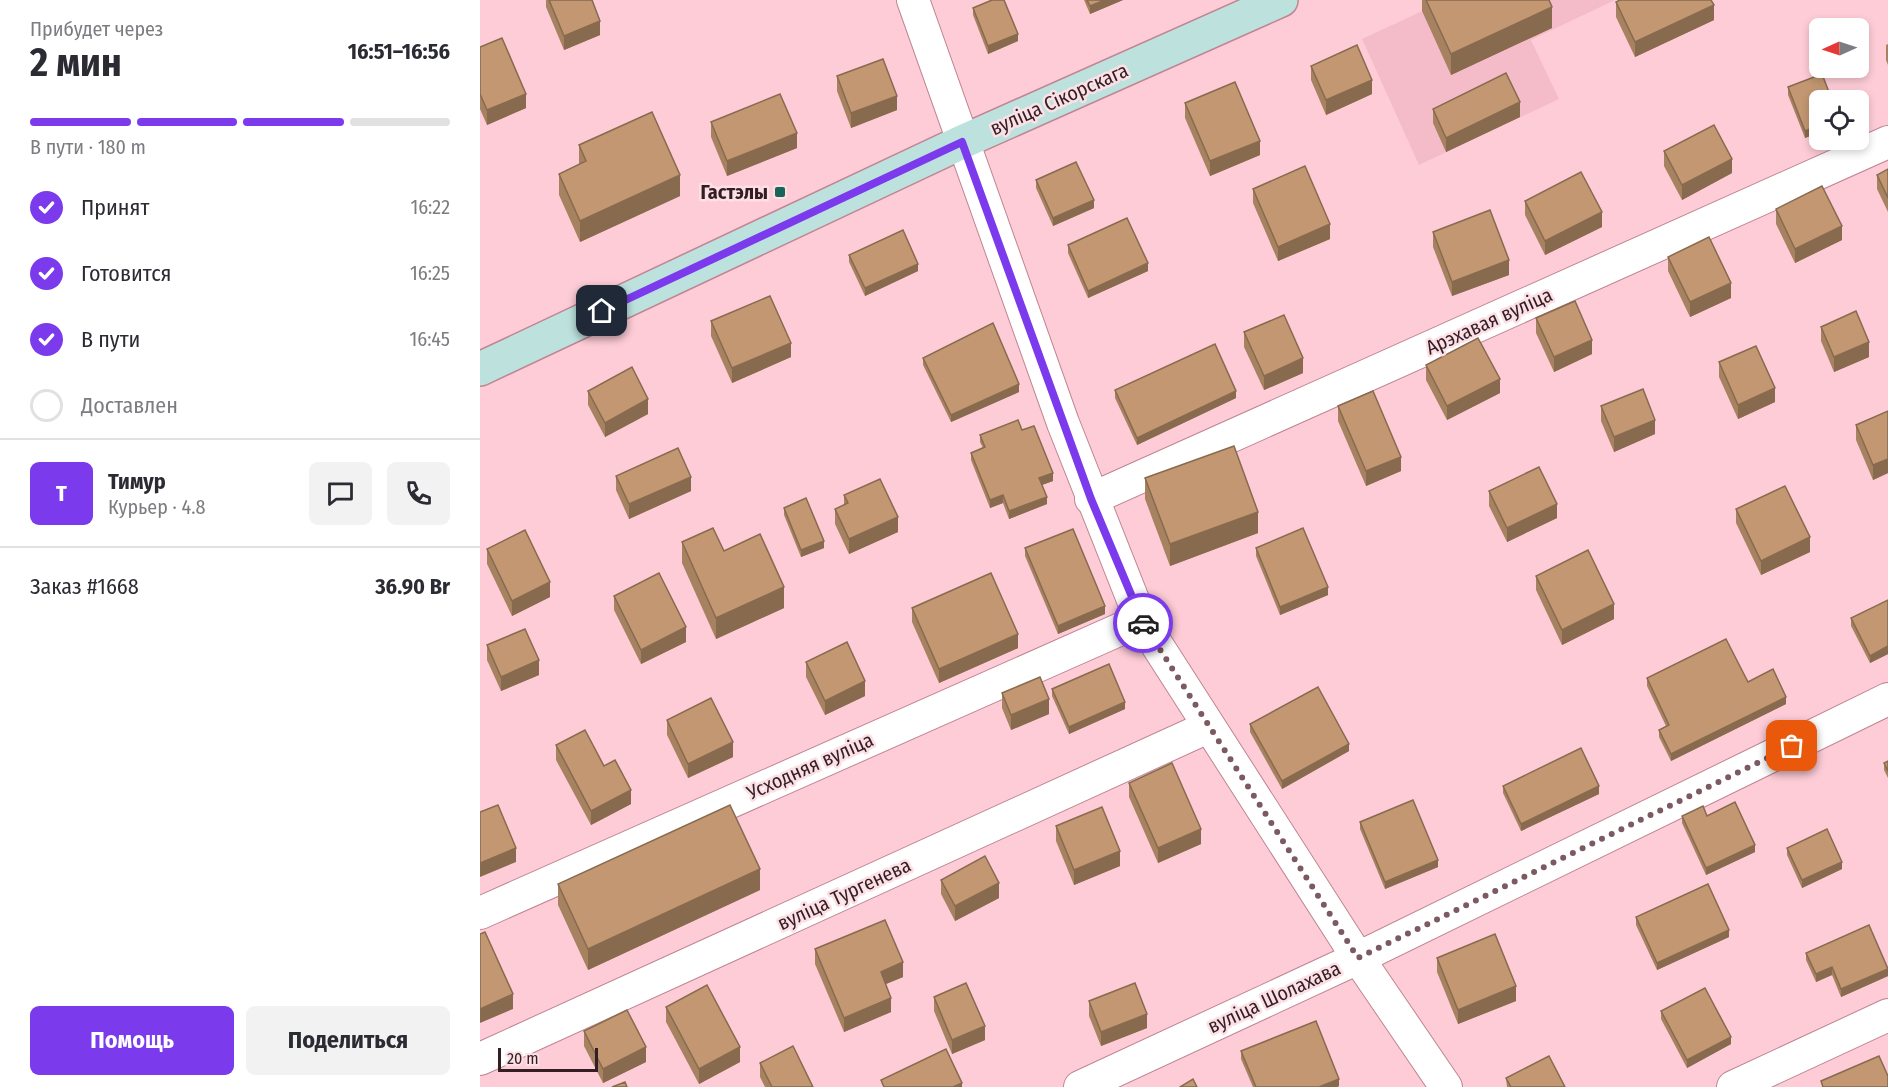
<!DOCTYPE html>
<html lang="ru">
<head>
<meta charset="utf-8">
<style>
	:root { --surface:#fff; --page:#f2f2f3; --text:#2b2b33; --muted:#7c7c81; --line:#e1e1e2; --accent:#7c3aed }
	body { margin:0; font-family:"Fira Sans Condensed",sans-serif; background:var(--page); color:var(--text); height:100vh; display:flex; flex-direction:column; font-size:22px; white-space:nowrap }
	* { box-sizing:border-box; margin:0 }
	p { font-size:20px; color:var(--muted) }
	.icon { flex:none; width:33px; height:33px; fill:none; stroke:currentColor; stroke-width:2; stroke-linecap:round; stroke-linejoin:round }
	.map { position:relative; flex:1; overflow:hidden }
	.side { display:flex; flex-direction:column; background:var(--surface); width:480px }
	.side>* { flex:none }
	.needle { width:39px; rotate:267deg }
	.buttons { position:absolute; left:1329px; top:18px; display:grid; gap:12px }
	.buttons a { display:grid; place-items:center; width:60px; height:60px; border-radius:9px; background:var(--surface); box-shadow:0 3px 9px #0003; font-size:30px }
	.scale { position:absolute; left:18px; bottom:15px; width:100px; box-sizing:border-box; padding-left:6px; border:3px solid #341d23; border-top:0; font-size:16px; line-height:21px; white-space:nowrap; color:#341d23; -webkit-text-stroke:4px #fbe1e6; paint-order:stroke }
	.pin { position:absolute; display:grid; place-items:center; width:51px; height:51px; color:#fff; margin:-26px; border-radius:12px; box-shadow:0 3px 9px #0006 }
	.courier { position:absolute; display:grid; place-items:center; width:60px; height:60px; margin:-30px; border:4px solid #7c3aed; border-radius:50%; background:#fff; color:#222; box-shadow:0 2px 8px #0007 }
	.summary em { font-style:normal; font-weight:700 }
	.summary div { display:flex; flex-direction:column-reverse }
	.summary { display:flex; align-items:center; justify-content:space-between; height:102px; padding:0 30px }
	h1 { font-size:39px; font-weight:700; line-height:45px }
	.bar { display:grid; grid-template-columns:repeat(4,1fr); gap:9px 6px; align-content:center; height:72px; padding:0 30px }
	.bar i { height:8px; border-radius:4px; background:var(--line) }
	.bar .selected { background:var(--accent) }
	.bar p { grid-column:span 4 }
	.line { display:flex; align-items:center; gap:15px; padding:0 30px; border-top:2px solid var(--line) }
	.line div { flex:1 }
	.round { display:grid; place-items:center; flex:none; width:63px; height:63px; border-radius:9px; background:var(--page) }
	ol { padding:0 30px; list-style:none }
	li { display:flex; align-items:center; gap:18px; height:66px }
	li p { margin-inline-start:auto }
	li .icon { padding:6px; border-radius:50%; background:var(--accent); color:#fff; stroke-width:4 }
	li:last-child { color:var(--muted) }
	li i { width:33px; height:33px; border:3px solid var(--line); border-radius:50% }
	.primary-button { display:flex; gap:12px; margin-top:auto; padding:12px 30px }
	.primary-button a { flex:1; height:69px; border-radius:9px; background:var(--accent); color:#fff; font-size:24px; font-weight:700; line-height:69px; text-align:center }
	.primary-button a+a { background:var(--page); color:var(--text) }
	main { display:flex; flex:1; min-height:0 }
	.map>svg:first-child { display:block }
	.built { fill:#f4bcc9 }
	.lines { fill:none; stroke-linecap:round; stroke-linejoin:round }
	.street-casing { stroke:#bf8593; stroke-width:34 }
	.secondary-casing { stroke:#bf8593; stroke-width:36 }
	.street { stroke:#fff; stroke-width:32 }
	.secondary { stroke:#bde2de; stroke-width:33 }
	.wall { fill:#a78261 }
	.shaded-wall { fill:#886a4f }
	.building { fill:#c29771; stroke:#886a4f; stroke-width:1.5 }
	.done { stroke:#7b5a62; stroke-width:6; stroke-dasharray:0 10.8 }
	.route { stroke:#7c3aed; stroke-width:8 }
	.poi-dot { fill:#18635a; stroke:#fbe1e6; stroke-width:2 }
	.labels { text-anchor:middle; stroke-width:5; stroke-linejoin:round; paint-order:stroke }
	.street-label { font-size:20px; fill:#341d23; stroke:#fbe1e6 }
	.poi-label { font-size:20px; font-weight:bold; fill:#341d23; stroke:#fbe1e6; text-anchor:end }
</style>
</head>
<body>
<main>
<section class="side">
<div class="summary"><div><h1>2 мин</h1><p>Прибудет через</p></div><em>16:51–16:56</em></div>
<div class="bar"><i class="selected"></i><i class="selected"></i><i class="selected"></i><i></i><p>В пути · 180 m</p></div>
<ol>
<li><svg class="icon" aria-label="check" viewBox="0 0 24 24"><path d="M5 12l5 5 9-10"/></svg>Принят<p>16:22</p></li>
<li><svg class="icon" aria-label="check" viewBox="0 0 24 24"><path d="M5 12l5 5 9-10"/></svg>Готовится<p>16:25</p></li>
<li><svg class="icon" aria-label="check" viewBox="0 0 24 24"><path d="M5 12l5 5 9-10"/></svg>В пути<p>16:45</p></li>
<li><i></i>Доставлен</li>
</ol>
<div class="line" style="height:108px"><b class="round" style="background:var(--accent);color:#fff">Т</b><div><b>Тимур</b><p>Курьер · 4.8</p></div><a class="round"><svg class="icon" aria-label="chat" viewBox="0 0 24 24"><path d="M4 5h16v11H9l-5 4z"/></svg></a><a class="round"><svg class="icon" aria-label="phone" viewBox="0 0 24 24"><path d="M5 4h4l2 5-3 2q2 4 5 5l2-3 5 2v4C11 20 4 13 5 4z"/></svg></a></div>
<div class="line" style="height:78px"><div>Заказ #1668</div><b>36.90 Br</b></div>
<div class="primary-button"><a>Помощь</a><a>Поделиться</a></div>
</section>
<div class="map">
<svg width="1408" height="1087" viewBox="0 0 1408 1087">
	<rect width="100%" height="100%" fill="#feccd7"/>
	<polygon class="built" points="966,0 1135,0 1051,40 1079,99 939,165 882,39"/>
	<g class="lines">
		<g class="street-casing">
			<g id="street">
				<polyline points="433,0 583,423 661,620 878,958 966,1087"/>
				<polyline points="611,499 1408,142"/>
				<polyline points="0,913 661,620"/>
				<polyline points="0,1059 728,727"/>
				<polyline points="600,1087 878,958 1408,699"/>
				<polyline points="1253,1087 1408,1015"/>
			</g>
		</g>
		<g class="secondary-casing">
			<polyline id="secondary" points="0,369 482,142 801,0"/>
		</g>
		<use href="#street" class="street"/>
		<use href="#secondary" class="secondary"/>
	</g>
	<g class="wall">
		<polygon points="66,0 112,0 120,35 84,50 66,7"/>
		<polygon points="604,0 643,0 610,14"/>
		<polygon points="942,0 1069,0 1072,28 971,75 942,11"/>
		<polygon points="1136,2 1234,20 1155,57 1136,17"/>
		<polygon points="493,8 538,41 508,54 493,15"/>
		<polygon points="1408,44 1408,65 1406,60 1406,45"/>
		<polygon points="0,47 46,108 7,125 0,109"/>
		<polygon points="831,66 892,94 846,115 831,80"/>
		<polygon points="357,76 417,110 371,128 357,91"/>
		<polygon points="1308,87 1340,100 1340,132 1325,138 1308,95"/>
		<polygon points="705,103 780,155 730,176 705,118"/>
		<polygon points="953,109 1040,117 966,152 953,123"/>
		<polygon points="231,122 317,148 247,176 231,137"/>
		<polygon points="99,145 200,196 100,242 79,195 79,174 99,165"/>
		<polygon points="1184,151 1252,173 1202,200 1184,166"/>
		<polygon points="1408,169 1408,212 1397,189 1397,175"/>
		<polygon points="556,180 614,208 573,226 556,188"/>
		<polygon points="773,189 850,239 798,261 773,203"/>
		<polygon points="1045,201 1122,227 1065,255 1045,215"/>
		<polygon points="1296,209 1362,240 1315,263 1296,224"/>
		<polygon points="953,232 1029,275 972,296 953,247"/>
		<polygon points="588,245 668,271 608,298 588,253"/>
		<polygon points="369,255 438,271 385,296 369,262"/>
		<polygon points="1188,257 1251,298 1210,317 1188,271"/>
		<polygon points="1056,318 1112,354 1074,372 1056,333"/>
		<polygon points="231,321 311,357 252,383 231,336"/>
		<polygon points="1341,327 1389,357 1354,372 1341,341"/>
		<polygon points="764,332 823,373 784,390 764,347"/>
		<polygon points="443,358 539,392 471,422 443,365"/>
		<polygon points="1239,362 1295,402 1258,419 1239,377"/>
		<polygon points="946,365 1020,393 967,420 946,380"/>
		<polygon points="635,390 756,398 657,445 635,398"/>
		<polygon points="108,391 168,414 125,437 108,405"/>
		<polygon points="858,406 921,471 886,486 858,421"/>
		<polygon points="1121,406 1175,434 1134,452 1121,421"/>
		<polygon points="1408,411 1408,473 1393,480 1376,440 1376,425"/>
		<polygon points="542,430 573,481 562,485 567,504 529,519 523,503 510,508 491,460 491,453 503,448 500,442 500,435"/>
		<polygon points="136,476 211,491 149,519 136,490"/>
		<polygon points="665,478 778,533 690,566 665,499"/>
		<polygon points="1009,491 1077,518 1027,542 1009,506"/>
		<polygon points="364,495 418,532 369,554 355,524 355,509 364,505"/>
		<polygon points="304,508 344,548 321,557 304,515"/>
		<polygon points="1256,509 1330,552 1281,575 1256,523"/>
		<polygon points="202,542 244,551 304,608 236,639 202,563"/>
		<polygon points="545,548 625,614 578,634 545,556"/>
		<polygon points="776,548 848,595 800,615 776,556"/>
		<polygon points="7,549 70,597 32,616 7,564"/>
		<polygon points="1056,576 1134,619 1082,645 1056,590"/>
		<polygon points="134,596 206,642 161,664 134,610"/>
		<polygon points="1408,600 1408,654 1390,663 1371,626 1371,618"/>
		<polygon points="432,608 538,648 459,683 432,622"/>
		<polygon points="7,645 59,675 21,691 7,660"/>
		<polygon points="326,662 385,696 345,715 326,677"/>
		<polygon points="1167,678 1306,704 1191,761 1179,737 1179,730 1186,726 1167,686"/>
		<polygon points="572,689 645,709 589,734 572,696"/>
		<polygon points="522,693 569,714 531,730 522,708"/>
		<polygon points="187,720 253,757 208,778 187,735"/>
		<polygon points="770,724 869,751 802,789 770,732"/>
		<polygon points="76,745 124,766 151,804 111,825 76,760"/>
		<polygon points="1408,761 1408,778 1404,770 1404,763"/>
		<polygon points="649,783 721,844 678,863 649,797"/>
		<polygon points="1023,786 1119,794 1041,831 1023,793"/>
		<polygon points="1202,816 1227,816 1275,852 1226,875 1202,823"/>
		<polygon points="880,822 958,867 905,889 880,829"/>
		<polygon points="576,826 640,866 594,885 576,841"/>
		<polygon points="1307,848 1362,869 1322,888 1307,855"/>
		<polygon points="461,880 519,898 475,921 461,894"/>
		<polygon points="78,884 280,890 108,970 78,905"/>
		<polygon points="1156,917 1249,937 1177,970 1156,925"/>
		<polygon points="335,949 423,977 406,984 411,1012 364,1032 335,964"/>
		<polygon points="1326,953 1408,976 1361,997 1352,975 1336,982 1326,960"/>
		<polygon points="957,958 1036,1001 978,1024 957,972"/>
		<polygon points="454,997 505,1040 472,1054 454,1011"/>
		<polygon points="609,1001 667,1028 621,1046 609,1016"/>
		<polygon points="186,1007 260,1062 219,1084 186,1022"/>
		<polygon points="1181,1011 1251,1044 1207,1068 1181,1019"/>
		<polygon points="104,1031 166,1062 123,1083 104,1046"/>
		<polygon points="761,1051 859,1086 857,1087 773,1087 761,1059"/>
		<polygon points="280,1063 333,1087 285,1087 280,1077"/>
		<polygon points="1026,1078 1085,1087 1027,1087"/>
	</g>
	<g class="shaded-wall">
		<polygon points="625,0 643,0 610,14 610,6"/>
		<polygon points="1234,5 1234,20 1155,57 1155,42"/>
		<polygon points="1072,7 1072,28 971,75 971,54"/>
		<polygon points="120,21 120,35 84,50 84,36"/>
		<polygon points="538,34 538,41 508,54 508,46"/>
		<polygon points="892,80 892,94 846,115 846,100"/>
		<polygon points="46,94 46,108 7,125 7,110"/>
		<polygon points="417,96 417,110 371,128 371,113"/>
		<polygon points="1040,102 1040,117 966,152 966,138"/>
		<polygon points="1340,125 1340,132 1325,138 1325,131"/>
		<polygon points="317,133 317,148 247,176 247,161"/>
		<polygon points="780,141 780,155 730,176 730,161"/>
		<polygon points="1252,159 1252,173 1202,200 1202,185"/>
		<polygon points="200,175 200,196 100,242 100,221"/>
		<polygon points="614,200 614,208 573,226 573,218"/>
		<polygon points="1122,212 1122,227 1065,255 1065,241"/>
		<polygon points="850,224 850,239 798,261 798,247"/>
		<polygon points="1362,226 1362,240 1315,263 1315,249"/>
		<polygon points="1029,260 1029,275 972,296 972,282"/>
		<polygon points="668,263 668,271 608,298 608,291"/>
		<polygon points="438,264 438,271 385,296 385,288"/>
		<polygon points="1251,283 1251,298 1210,317 1210,302"/>
		<polygon points="1112,340 1112,354 1074,372 1074,357"/>
		<polygon points="1389,342 1389,357 1354,372 1354,357"/>
		<polygon points="311,343 311,357 252,383 252,368"/>
		<polygon points="823,358 823,373 784,390 784,376"/>
		<polygon points="1020,379 1020,393 967,420 967,406"/>
		<polygon points="539,384 539,392 471,422 471,415"/>
		<polygon points="1295,388 1295,402 1258,419 1258,405"/>
		<polygon points="756,391 756,398 657,445 657,438"/>
		<polygon points="168,399 168,414 125,437 125,423"/>
		<polygon points="1175,420 1175,434 1134,452 1134,437"/>
		<polygon points="921,457 921,471 886,486 886,471"/>
		<polygon points="1408,459 1408,473 1393,480 1393,465"/>
		<polygon points="573,473 573,481 559,486 559,478"/>
		<polygon points="211,477 211,491 149,519 149,504"/>
		<polygon points="523,495 523,503 510,508 510,500"/>
		<polygon points="567,497 567,504 529,519 529,511"/>
		<polygon points="1077,504 1077,518 1027,542 1027,528"/>
		<polygon points="778,512 778,533 690,566 690,544"/>
		<polygon points="418,517 418,532 369,554 369,539"/>
		<polygon points="1330,537 1330,552 1281,575 1281,561"/>
		<polygon points="344,541 344,548 321,557 321,550"/>
		<polygon points="70,582 70,597 32,616 32,601"/>
		<polygon points="304,587 304,608 236,639 236,618"/>
		<polygon points="848,587 848,595 800,615 800,607"/>
		<polygon points="1134,604 1134,619 1082,645 1082,630"/>
		<polygon points="625,606 625,614 578,634 578,626"/>
		<polygon points="206,627 206,642 161,664 161,650"/>
		<polygon points="538,634 538,648 459,683 459,669"/>
		<polygon points="1408,646 1408,654 1390,663 1390,656"/>
		<polygon points="59,660 59,675 21,691 21,677"/>
		<polygon points="385,681 385,696 345,715 345,701"/>
		<polygon points="1306,697 1306,704 1191,761 1191,754"/>
		<polygon points="569,699 569,714 531,730 531,715"/>
		<polygon points="645,702 645,709 589,734 589,727"/>
		<polygon points="253,742 253,757 208,778 208,764"/>
		<polygon points="869,744 869,751 802,789 802,781"/>
		<polygon points="1119,786 1119,794 1041,831 1041,824"/>
		<polygon points="151,790 151,804 111,825 111,811"/>
		<polygon points="721,829 721,844 678,863 678,848"/>
		<polygon points="1275,845 1275,852 1226,875 1226,868"/>
		<polygon points="36,848 36,862 0,877 0,863"/>
		<polygon points="640,851 640,866 594,885 594,870"/>
		<polygon points="958,860 958,867 905,889 905,882"/>
		<polygon points="1362,862 1362,869 1322,888 1322,880"/>
		<polygon points="280,869 280,890 108,970 108,949"/>
		<polygon points="519,883 519,898 475,921 475,906"/>
		<polygon points="1249,930 1249,937 1177,970 1177,963"/>
		<polygon points="423,962 423,977 401,986 401,972"/>
		<polygon points="1352,967 1352,975 1336,982 1336,974"/>
		<polygon points="1408,969 1408,976 1361,997 1361,989"/>
		<polygon points="1036,986 1036,1001 978,1024 978,1010"/>
		<polygon points="33,994 33,1009 0,1023 0,1009"/>
		<polygon points="411,998 411,1012 364,1032 364,1018"/>
		<polygon points="667,1014 667,1028 621,1046 621,1032"/>
		<polygon points="505,1026 505,1040 472,1054 472,1040"/>
		<polygon points="1251,1037 1251,1044 1207,1068 1207,1060"/>
		<polygon points="166,1047 166,1062 123,1083 123,1069"/>
		<polygon points="260,1047 260,1062 219,1084 219,1069"/>
		<polygon points="859,1079 859,1086 857,1087 839,1087"/>
		<polygon points="482,1083 482,1087 473,1087"/>
	</g>
	<g class="building">
		<polygon points="69,0 112,0 120,21 84,36"/>
		<polygon points="512,0 524,0 538,34 508,46 493,8"/>
		<polygon points="607,0 625,0 610,6"/>
		<polygon points="946,0 1069,0 1072,7 971,54"/>
		<polygon points="1140,0 1231,0 1234,5 1155,42 1136,2"/>
		<polygon points="22,38 46,94 7,110 0,94 0,47"/>
		<polygon points="877,45 892,80 846,100 831,66"/>
		<polygon points="403,59 417,96 371,113 357,76"/>
		<polygon points="1026,73 1040,102 966,138 953,109"/>
		<polygon points="1342,74 1352,100 1340,100 1340,125 1325,131 1308,87"/>
		<polygon points="755,82 780,141 730,161 705,103"/>
		<polygon points="300,94 317,133 247,161 231,122"/>
		<polygon points="172,112 200,175 100,221 79,174 106,161 99,145"/>
		<polygon points="1234,125 1252,159 1202,185 1184,151"/>
		<polygon points="596,162 614,200 573,218 556,180"/>
		<polygon points="825,166 850,224 798,247 773,189"/>
		<polygon points="1408,169 1408,198 1397,175"/>
		<polygon points="1101,172 1122,212 1065,241 1045,201"/>
		<polygon points="1342,186 1362,226 1315,249 1296,209"/>
		<polygon points="1010,210 1029,260 972,282 953,232"/>
		<polygon points="647,218 668,263 608,291 588,245"/>
		<polygon points="423,230 438,264 385,288 369,255"/>
		<polygon points="1229,237 1251,283 1210,302 1188,257"/>
		<polygon points="290,296 311,343 252,368 231,321"/>
		<polygon points="1095,301 1112,340 1074,357 1056,318"/>
		<polygon points="1376,311 1389,342 1354,357 1341,327"/>
		<polygon points="804,315 823,358 784,376 764,332"/>
		<polygon points="513,323 539,384 471,415 443,358"/>
		<polygon points="998,338 1020,379 967,406 946,365"/>
		<polygon points="735,344 756,391 657,438 635,390"/>
		<polygon points="1276,346 1295,388 1258,405 1239,362"/>
		<polygon points="152,367 168,399 125,423 108,391"/>
		<polygon points="1163,389 1175,420 1134,437 1121,406"/>
		<polygon points="893,391 921,457 886,471 858,406"/>
		<polygon points="1408,411 1408,459 1393,465 1376,425"/>
		<polygon points="538,420 542,430 554,426 573,473 559,478 567,497 529,511 523,495 510,500 491,453 505,447 500,435"/>
		<polygon points="754,446 778,512 690,544 665,478"/>
		<polygon points="198,448 211,477 149,504 136,476"/>
		<polygon points="1059,467 1077,504 1027,528 1009,491"/>
		<polygon points="400,479 418,517 369,539 355,509 368,503 364,495"/>
		<polygon points="1305,486 1330,537 1281,561 1256,509"/>
		<polygon points="326,498 344,541 321,550 304,508"/>
		<polygon points="233,528 244,551 280,534 304,587 236,618 202,542"/>
		<polygon points="823,528 848,587 800,607 776,548"/>
		<polygon points="593,529 625,606 578,626 545,548"/>
		<polygon points="45,530 70,582 32,601 7,549"/>
		<polygon points="1108,550 1134,604 1082,630 1056,576"/>
		<polygon points="179,573 206,627 161,650 134,596"/>
		<polygon points="511,573 538,634 459,669 432,608"/>
		<polygon points="1408,600 1408,646 1390,656 1371,618"/>
		<polygon points="45,629 59,660 21,677 7,645"/>
		<polygon points="1246,639 1268,682 1293,669 1306,697 1191,754 1179,730 1189,725 1167,678"/>
		<polygon points="367,642 385,681 345,701 326,662"/>
		<polygon points="629,664 645,702 589,727 572,689"/>
		<polygon points="560,677 569,699 531,715 522,693"/>
		<polygon points="838,687 869,744 802,781 770,724"/>
		<polygon points="231,698 253,742 208,764 187,720"/>
		<polygon points="105,730 124,766 135,760 151,790 111,811 76,745"/>
		<polygon points="1101,748 1119,786 1041,824 1023,786"/>
		<polygon points="1408,761 1408,771 1404,763"/>
		<polygon points="692,763 721,829 678,848 649,783"/>
		<polygon points="933,800 958,860 905,882 880,822"/>
		<polygon points="1255,802 1275,845 1226,868 1202,816 1223,806 1227,816"/>
		<polygon points="18,805 36,848 0,863 0,812"/>
		<polygon points="250,805 280,869 108,949 78,884"/>
		<polygon points="622,807 640,851 594,870 576,826"/>
		<polygon points="1347,829 1362,862 1322,880 1307,848"/>
		<polygon points="505,856 519,883 475,906 461,880"/>
		<polygon points="1228,884 1249,930 1177,963 1156,917"/>
		<polygon points="405,920 423,962 401,972 411,998 364,1018 335,949"/>
		<polygon points="1389,925 1408,969 1361,989 1352,967 1336,974 1326,953"/>
		<polygon points="5,932 33,994 0,1009 0,934"/>
		<polygon points="1015,934 1036,986 978,1010 957,958"/>
		<polygon points="486,983 505,1026 472,1040 454,997"/>
		<polygon points="655,983 667,1014 621,1032 609,1001"/>
		<polygon points="227,985 260,1047 219,1069 186,1007"/>
		<polygon points="1225,988 1251,1037 1207,1060 1181,1011"/>
		<polygon points="147,1010 166,1047 123,1069 104,1031"/>
		<polygon points="836,1021 859,1079 839,1087 776,1087 761,1051"/>
		<polygon points="313,1046 333,1087 292,1087 280,1063"/>
		<polygon points="466,1049 482,1083 473,1087 404,1087 401,1080"/>
		<polygon points="1069,1056 1085,1087 1031,1087 1026,1078"/>
		<polygon points="1399,1056 1408,1076 1408,1087 1343,1087 1341,1081"/>
		<polygon points="713,1079 717,1087 700,1087"/>
		<polygon points="145,1082 147,1087 132,1087"/>
	</g>
	<g class="lines">
		<polyline class="done" points="663,623 878,958 1312,746"/>
		<polyline class="route" points="122,311 482,142 611,499 663,623"/>
	</g>
	<rect class="poi-dot" x="294" y="186" width="12" height="12" rx="3"/>
	<g class="labels">
		<g class="street-label">
			<text transform="translate(579 99) rotate(-24)" y="7">вуліца Сікорскага</text>
			<text transform="translate(1009 321) rotate(-24)" y="7">Арэхавая вуліца</text>
			<text transform="translate(330 766) rotate(-24)" y="7">Усходняя вуліца</text>
			<text transform="translate(364 894) rotate(-25)" y="7">вуліца Тургенева</text>
			<text transform="translate(794 997) rotate(-25)" y="7">вуліца Шолахава</text>
		</g>
		<g class="poi-label">
			<text x="288" y="199">Гастэлы</text>
		</g>
	</g>
</svg>
<div class="buttons">
<a><svg class="needle" viewBox="-14 -14 28 28"><path d="M0-13l5 13h-10z" fill="#e53935"/><path d="M0 13l5-13h-10z" fill="#7c7c81"/></svg></a>
<a><svg class="icon" aria-label="locate" viewBox="0 0 24 24"><circle cx="12" cy="12" r="6"/><path d="M12 2v4M12 18v4M2 12h4M18 12h4"/></svg></a>
</div>
<div class="scale">20 m</div>
<div class="pin" style="left:1312px;top:746px;background:#ea580c"><svg class="icon" aria-label="bag" viewBox="0 0 24 24"><path d="M5 8h14l-1 12H6zM9 8a3 3 0 0 1 6 0"/></svg></div>
<div class="pin" style="left:122px;top:311px;background:#1f2937"><svg class="icon" aria-label="home" viewBox="0 0 24 24"><path d="M3 11l9-7 9 7M6 9v11h12V9"/></svg></div>
<div class="courier" style="left:663px;top:623px"><svg class="icon" aria-label="car" viewBox="0 0 24 24"><path d="M5 17H2v-5l4-1 3-4h7l3 4 3 1v5h-3M9 17h6M6 11h13"/><circle cx="7" cy="17" r="2"/><circle cx="17" cy="17" r="2"/></svg></div>
</div>
</main>
</body>
</html>
